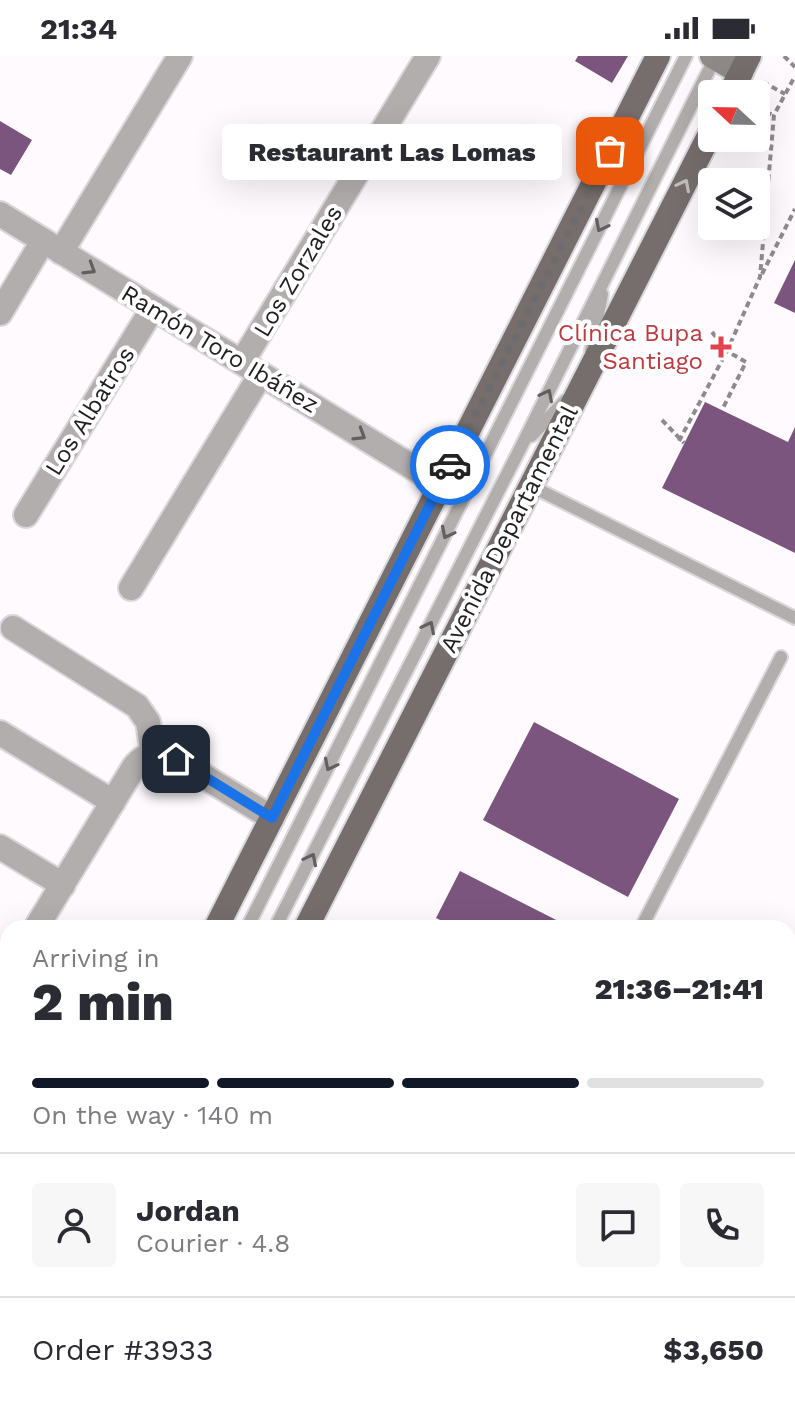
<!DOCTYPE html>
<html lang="en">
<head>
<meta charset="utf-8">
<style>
	:root { --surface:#fff; --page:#f7f7f7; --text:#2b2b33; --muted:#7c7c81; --line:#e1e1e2; --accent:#111827 }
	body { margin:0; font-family:"Work Sans",sans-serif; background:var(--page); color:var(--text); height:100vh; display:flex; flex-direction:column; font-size:30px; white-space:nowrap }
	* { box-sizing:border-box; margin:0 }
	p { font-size:26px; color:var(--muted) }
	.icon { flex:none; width:44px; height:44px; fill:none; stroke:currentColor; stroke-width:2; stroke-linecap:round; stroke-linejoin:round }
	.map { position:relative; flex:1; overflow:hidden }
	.side { position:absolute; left:0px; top:864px; width:796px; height:496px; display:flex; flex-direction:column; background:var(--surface); border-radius:24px 24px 0 0; box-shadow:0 8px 32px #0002 }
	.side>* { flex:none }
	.needle { width:52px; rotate:292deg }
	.tools { position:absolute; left:698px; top:24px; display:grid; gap:16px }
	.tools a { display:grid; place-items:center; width:72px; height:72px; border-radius:8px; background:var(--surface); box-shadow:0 8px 32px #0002; font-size:40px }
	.pin { position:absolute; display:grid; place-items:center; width:68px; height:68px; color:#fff; margin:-34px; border-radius:16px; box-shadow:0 4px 12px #0006 }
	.courier { position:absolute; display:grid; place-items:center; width:80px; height:80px; margin:-40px; border:6px solid #1a73e8; border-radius:50%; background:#fff; color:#222; box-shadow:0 2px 10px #0007 }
	.bubble { position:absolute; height:56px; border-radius:8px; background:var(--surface); box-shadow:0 8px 32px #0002; font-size:26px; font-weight:800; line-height:56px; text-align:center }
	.overview em { font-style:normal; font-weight:800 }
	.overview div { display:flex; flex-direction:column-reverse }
	.overview { display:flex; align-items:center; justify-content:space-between; height:136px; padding:0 32px }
	h1 { font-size:52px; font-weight:800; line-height:60px }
	.bar { display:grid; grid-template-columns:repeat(4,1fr); gap:12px 8px; align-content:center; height:96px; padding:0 32px }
	.bar i { height:10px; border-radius:6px; background:var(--line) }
	.bar .selected { background:var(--accent) }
	.bar p { grid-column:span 4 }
	.line { display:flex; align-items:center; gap:20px; padding:0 32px; border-top:2px solid var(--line) }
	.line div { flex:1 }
	.round { display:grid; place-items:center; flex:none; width:84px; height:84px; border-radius:8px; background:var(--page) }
	.status { display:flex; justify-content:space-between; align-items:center; height:56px; padding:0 40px; background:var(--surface); direction:ltr }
	.status svg { height:22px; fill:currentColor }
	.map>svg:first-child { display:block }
	.green { fill:#e9c8eb }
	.building { fill:#7b557e }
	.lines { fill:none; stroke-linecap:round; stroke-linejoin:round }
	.lane-casing { stroke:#dad7db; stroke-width:16 }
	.street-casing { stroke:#dad7db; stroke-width:28 }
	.secondary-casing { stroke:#dad7db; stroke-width:28 }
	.primary-casing { stroke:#dad7db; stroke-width:28 }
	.path { stroke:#8e8b8e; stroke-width:4; stroke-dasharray:6 4; stroke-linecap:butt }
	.lane { stroke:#b2aead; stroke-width:12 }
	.street { stroke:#b2aead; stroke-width:24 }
	.secondary { stroke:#8f8988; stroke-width:24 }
	.primary { stroke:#766e6d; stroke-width:24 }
	.oneway { stroke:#c1bebd }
	.oneway2 { stroke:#625f60 }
	.done { stroke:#6e6b6e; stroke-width:8; stroke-dasharray:0 14.4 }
	.route { stroke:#1a73e8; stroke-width:10 }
	.health-dot { fill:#e0444e; stroke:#fff; stroke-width:3 }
	.labels { text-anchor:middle; stroke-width:8; stroke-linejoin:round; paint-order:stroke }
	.street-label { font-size:24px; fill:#201e21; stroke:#fff }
	.health-label { font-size:24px; fill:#be3a42; stroke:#fff; text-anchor:end }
</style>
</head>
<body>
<div class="status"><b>21:34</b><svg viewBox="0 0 49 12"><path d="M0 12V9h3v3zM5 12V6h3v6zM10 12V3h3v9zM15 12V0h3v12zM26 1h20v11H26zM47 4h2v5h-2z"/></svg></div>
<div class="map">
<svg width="795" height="1360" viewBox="0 0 795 1360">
	<rect width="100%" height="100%" fill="#fefafe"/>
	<polygon class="green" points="0,1116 8,1121 8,1212 0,1228"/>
	<g class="building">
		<polygon points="578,0 628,0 612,27 575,5"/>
		<polygon points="0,65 32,84 11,119 0,113"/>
		<polygon points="795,204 795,257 774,247"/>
		<polygon points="705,346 788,386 795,371 795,497 662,432"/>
		<polygon points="534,666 679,743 628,841 483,764"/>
		<polygon points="460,815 572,872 456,872 436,862"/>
		<polygon points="788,1308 795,1311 795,1360 762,1360 766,1352 788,1352"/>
	</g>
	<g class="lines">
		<g class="lane-casing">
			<g id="lane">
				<polyline points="591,295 602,238"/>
				<polyline points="531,380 566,344"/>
				<polyline points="531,430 795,562"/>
				<polyline points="247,872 686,0"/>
				<polyline points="275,872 521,391 716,0"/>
				<polyline points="641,872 781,601"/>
				<polyline points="788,1131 795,1135"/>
				<polyline points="0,1360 8,1345"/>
				<polyline points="26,1360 29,1352"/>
			</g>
		</g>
		<g class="street-casing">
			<g id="street">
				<polyline points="0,158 440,428"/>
				<polyline points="61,196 180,0"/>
				<polyline points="0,257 43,185"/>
				<polyline points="242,306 428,0"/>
				<polyline points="26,459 153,252"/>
				<polyline points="131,532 261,318"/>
				<polyline points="13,572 137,650 148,666 153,698"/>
				<polyline points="0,677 113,746"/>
				<polyline points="0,791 63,829"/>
				<path d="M 36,872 L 134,711 C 143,699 154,696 169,699 L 272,762"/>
				<polyline points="0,932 8,919"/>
			</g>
		</g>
		<g class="secondary-casing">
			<polyline id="secondary" points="712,0 741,17"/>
		</g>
		<g class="primary-casing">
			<g id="primary">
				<polyline points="730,38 749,0"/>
				<polyline points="216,872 658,0"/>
				<polyline points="306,872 712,74"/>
				<polyline points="0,1296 8,1280"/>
				<polyline points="58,1360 62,1352"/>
			</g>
		</g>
		<g class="path">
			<polyline points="784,0 795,11"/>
			<polyline points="763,26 785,38"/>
			<polyline points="756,54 774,59"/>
			<polyline points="762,218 795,153"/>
			<polyline points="712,276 727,295 746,306 722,354"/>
			<polyline points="662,364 684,387"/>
			<polyline points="679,385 727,295 760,221 774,59 795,20"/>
			<polyline points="87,1360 91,1352"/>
		</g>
		<use href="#lane" class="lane"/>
		<use href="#street" class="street"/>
		<use href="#secondary" class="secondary"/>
		<use href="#primary" class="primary"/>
	</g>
	<defs><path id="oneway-chevron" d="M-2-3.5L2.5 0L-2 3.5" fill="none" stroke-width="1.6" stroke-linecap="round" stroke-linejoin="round" transform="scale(2)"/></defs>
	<use class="oneway" href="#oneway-chevron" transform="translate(684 129) rotate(-63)"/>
	<g class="oneway2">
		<use href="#oneway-chevron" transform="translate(601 170) rotate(117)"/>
		<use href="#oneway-chevron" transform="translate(90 213) rotate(32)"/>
		<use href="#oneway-chevron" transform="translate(547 339) rotate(-63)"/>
		<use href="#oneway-chevron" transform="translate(360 379) rotate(32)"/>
		<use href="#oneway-chevron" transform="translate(447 477) rotate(117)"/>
		<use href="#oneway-chevron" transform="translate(429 571) rotate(-63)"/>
		<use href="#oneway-chevron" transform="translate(330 709) rotate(117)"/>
		<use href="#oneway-chevron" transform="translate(311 803) rotate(-63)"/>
	</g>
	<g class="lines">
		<polyline class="done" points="450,409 610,95"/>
		<polyline class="route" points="176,703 272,762 450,409"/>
	</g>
	<path class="health-dot" d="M717 279h8v8h8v8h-8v8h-8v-8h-8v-8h8z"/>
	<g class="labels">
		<g class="street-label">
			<text transform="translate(298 215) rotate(-59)" y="8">Los Zorzales</text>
			<text transform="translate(220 293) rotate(31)" y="8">Ramón Toro Ibáñez</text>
			<text transform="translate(90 355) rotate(-58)" y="8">Los Albatros</text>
			<text transform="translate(509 473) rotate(-63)" y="8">Avenida Departamental</text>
		</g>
		<g class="health-label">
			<text x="703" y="285">Clínica Bupa<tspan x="703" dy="28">Santiago</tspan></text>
		</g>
	</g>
</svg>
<div class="tools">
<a><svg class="needle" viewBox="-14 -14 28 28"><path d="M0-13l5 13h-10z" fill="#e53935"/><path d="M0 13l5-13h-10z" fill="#7c7c81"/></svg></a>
<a><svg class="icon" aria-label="layers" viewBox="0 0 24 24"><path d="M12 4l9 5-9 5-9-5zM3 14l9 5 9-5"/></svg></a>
</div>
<div class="pin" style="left:610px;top:95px;background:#ea580c"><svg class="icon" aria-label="bag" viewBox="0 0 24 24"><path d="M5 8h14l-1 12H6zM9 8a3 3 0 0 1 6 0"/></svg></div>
<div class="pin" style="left:176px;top:703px;background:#1f2937"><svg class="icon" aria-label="home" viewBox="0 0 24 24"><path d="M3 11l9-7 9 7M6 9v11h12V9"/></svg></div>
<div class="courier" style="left:450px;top:409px"><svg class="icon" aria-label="car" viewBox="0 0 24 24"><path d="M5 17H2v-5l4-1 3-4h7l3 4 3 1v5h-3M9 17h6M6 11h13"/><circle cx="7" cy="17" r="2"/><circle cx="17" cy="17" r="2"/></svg></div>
<div class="bubble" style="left:222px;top:68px;width:340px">Restaurant Las Lomas</div>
<section class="side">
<div class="overview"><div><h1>2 min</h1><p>Arriving in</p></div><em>21:36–21:41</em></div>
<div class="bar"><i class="selected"></i><i class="selected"></i><i class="selected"></i><i></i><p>On the way · 140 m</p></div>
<div class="line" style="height:144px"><a class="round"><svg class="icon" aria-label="person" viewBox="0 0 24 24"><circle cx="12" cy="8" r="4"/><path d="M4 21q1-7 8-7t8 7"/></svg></a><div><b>Jordan</b><p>Courier · 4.8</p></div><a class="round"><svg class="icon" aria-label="chat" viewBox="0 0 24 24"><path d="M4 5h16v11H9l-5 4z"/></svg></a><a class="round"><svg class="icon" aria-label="phone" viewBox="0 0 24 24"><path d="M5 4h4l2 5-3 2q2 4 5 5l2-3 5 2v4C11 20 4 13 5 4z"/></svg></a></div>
<div class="line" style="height:104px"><div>Order #3933</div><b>$3,650</b></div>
</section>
</div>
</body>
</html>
